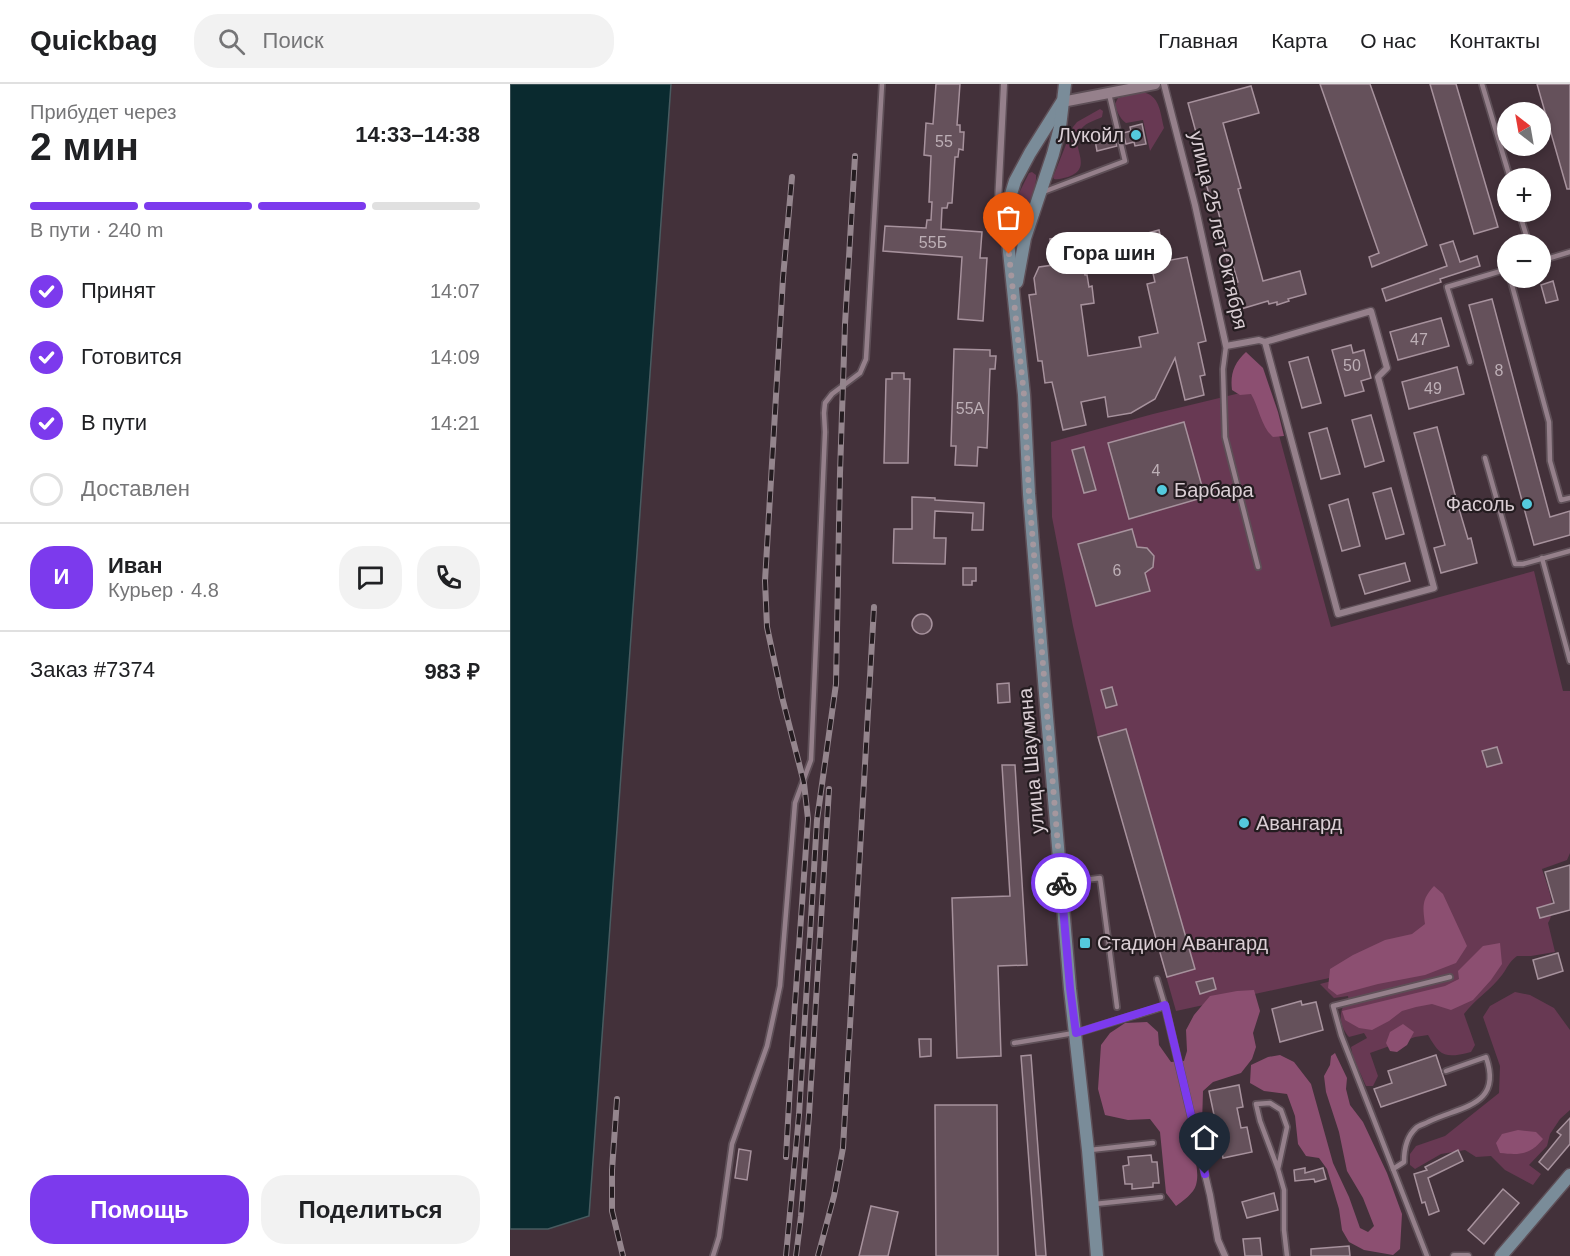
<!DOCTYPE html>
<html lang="ru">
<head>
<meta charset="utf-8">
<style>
	:root { --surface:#fff; --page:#f2f2f2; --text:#202124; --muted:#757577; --line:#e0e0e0; --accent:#7c3aed }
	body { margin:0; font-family:Arial,sans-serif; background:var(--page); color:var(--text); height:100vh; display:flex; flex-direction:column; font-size:22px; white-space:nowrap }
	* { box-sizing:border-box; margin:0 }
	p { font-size:20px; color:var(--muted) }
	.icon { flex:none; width:33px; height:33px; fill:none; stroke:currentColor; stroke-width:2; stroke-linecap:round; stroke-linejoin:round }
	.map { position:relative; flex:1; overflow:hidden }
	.sheet { display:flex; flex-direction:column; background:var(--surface); width:510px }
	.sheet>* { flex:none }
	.needle { width:39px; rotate:329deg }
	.controls { position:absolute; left:987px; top:18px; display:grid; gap:12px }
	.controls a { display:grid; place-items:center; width:54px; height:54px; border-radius:50%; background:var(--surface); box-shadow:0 3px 9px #0003; font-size:30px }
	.pin { position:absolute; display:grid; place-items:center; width:51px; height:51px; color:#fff; margin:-62px -26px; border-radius:50% 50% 50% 0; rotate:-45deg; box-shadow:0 0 6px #0007 }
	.pin .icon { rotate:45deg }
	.courier { position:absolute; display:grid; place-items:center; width:60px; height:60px; margin:-30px; border:4px solid #7c3aed; border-radius:50%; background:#fff; color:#222; box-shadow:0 2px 8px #0007 }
	.bubble { position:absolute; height:42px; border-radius:21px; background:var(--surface); box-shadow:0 3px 9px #0003; font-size:20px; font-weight:600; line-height:42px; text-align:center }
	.headline em { font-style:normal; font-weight:600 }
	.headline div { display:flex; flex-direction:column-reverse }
	.headline { display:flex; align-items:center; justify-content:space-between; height:102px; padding:0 30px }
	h1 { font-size:39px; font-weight:600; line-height:45px }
	.bar { display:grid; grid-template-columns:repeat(4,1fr); gap:9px 6px; align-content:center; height:72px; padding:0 30px }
	.bar i { height:8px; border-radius:4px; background:var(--line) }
	.bar .on { background:var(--accent) }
	.bar p { grid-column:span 4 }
	.line { display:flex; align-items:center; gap:15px; padding:0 30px; border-top:2px solid var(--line) }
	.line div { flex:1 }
	.round { display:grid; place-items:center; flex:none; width:63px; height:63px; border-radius:24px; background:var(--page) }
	ol { padding:0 30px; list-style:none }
	li { display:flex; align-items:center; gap:18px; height:66px }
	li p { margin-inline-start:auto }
	li .icon { padding:6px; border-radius:50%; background:var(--accent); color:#fff; stroke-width:4 }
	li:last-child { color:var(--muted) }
	li i { width:33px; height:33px; border:3px solid var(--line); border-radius:50% }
	.primary-button { display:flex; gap:12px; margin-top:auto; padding:12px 30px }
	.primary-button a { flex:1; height:69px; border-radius:24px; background:var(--accent); color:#fff; font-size:24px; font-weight:600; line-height:69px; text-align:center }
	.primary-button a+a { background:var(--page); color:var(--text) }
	header { display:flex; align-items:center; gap:36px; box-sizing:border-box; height:84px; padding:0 30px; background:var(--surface); border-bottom:2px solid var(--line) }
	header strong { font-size:28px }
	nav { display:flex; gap:33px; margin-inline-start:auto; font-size:21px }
	.search { width:420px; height:54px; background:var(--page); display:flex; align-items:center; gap:15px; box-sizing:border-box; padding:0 21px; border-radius:24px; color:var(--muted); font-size:22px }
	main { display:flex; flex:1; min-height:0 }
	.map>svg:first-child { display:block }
	.green { fill:#683953 }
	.forest { fill:#8c4f71 }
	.water { fill:#0a2a2f; stroke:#485b60; stroke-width:1.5 }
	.building { fill:#65515b; stroke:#a7929d; stroke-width:1.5 }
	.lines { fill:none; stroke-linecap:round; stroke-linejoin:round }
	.service-casing { stroke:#5e4f57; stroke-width:8 }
	.minor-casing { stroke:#5e4f57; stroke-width:9 }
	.tertiary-casing { stroke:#5e4f57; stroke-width:14 }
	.secondary-casing { stroke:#5e4f57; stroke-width:15 }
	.service { stroke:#95808b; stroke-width:4.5 }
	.minor { stroke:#95808b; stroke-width:6 }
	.tertiary { stroke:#95808b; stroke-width:10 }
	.secondary { stroke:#7a8c99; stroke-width:12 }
	.rail-casing { stroke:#94858d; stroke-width:6 }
	.rail { stroke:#241c20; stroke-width:4; stroke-dasharray:11; stroke-linecap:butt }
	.done { stroke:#a5979e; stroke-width:6; stroke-dasharray:0 10.8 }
	.route { stroke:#7c3aed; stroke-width:8 }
	.poi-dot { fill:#54cadd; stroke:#241c20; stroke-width:2 }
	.labels { text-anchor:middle; stroke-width:4.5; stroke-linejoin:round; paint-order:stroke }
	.number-label { font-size:16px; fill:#bdafb6 }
	.poi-label { font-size:20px; fill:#daced4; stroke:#241c20; text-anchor:start }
	.street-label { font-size:20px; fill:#daced4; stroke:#241c20 }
</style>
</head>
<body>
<header>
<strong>Quickbag</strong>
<div class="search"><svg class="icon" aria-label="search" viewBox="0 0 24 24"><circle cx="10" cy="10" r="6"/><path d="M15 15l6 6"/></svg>Поиск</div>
<nav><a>Главная</a><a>Карта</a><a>О нас</a><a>Контакты</a></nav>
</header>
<main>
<section class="sheet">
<div class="headline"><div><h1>2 мин</h1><p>Прибудет через</p></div><em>14:33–14:38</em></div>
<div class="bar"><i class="on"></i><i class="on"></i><i class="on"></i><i></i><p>В пути · 240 m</p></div>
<ol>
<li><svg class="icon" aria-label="check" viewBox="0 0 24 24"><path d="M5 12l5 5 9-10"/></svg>Принят<p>14:07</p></li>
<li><svg class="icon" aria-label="check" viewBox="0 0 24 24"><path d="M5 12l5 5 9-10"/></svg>Готовится<p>14:09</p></li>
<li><svg class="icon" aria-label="check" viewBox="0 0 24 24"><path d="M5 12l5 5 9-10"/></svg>В пути<p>14:21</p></li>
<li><i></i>Доставлен</li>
</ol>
<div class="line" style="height:108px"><b class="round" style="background:var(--accent);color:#fff">И</b><div><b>Иван</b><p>Курьер · 4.8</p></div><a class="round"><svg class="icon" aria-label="chat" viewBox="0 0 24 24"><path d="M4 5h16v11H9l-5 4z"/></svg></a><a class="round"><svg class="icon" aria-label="phone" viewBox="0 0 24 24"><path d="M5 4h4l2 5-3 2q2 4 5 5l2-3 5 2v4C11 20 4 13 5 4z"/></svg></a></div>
<div class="line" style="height:78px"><div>Заказ #7374</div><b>983 ₽</b></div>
<div class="primary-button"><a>Помощь</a><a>Поделиться</a></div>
</section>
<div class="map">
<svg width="1060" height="1172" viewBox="0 0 1060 1172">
	<rect width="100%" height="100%" fill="#43313a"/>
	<g class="green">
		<path d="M 632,8 C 650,11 650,28 654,44 L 640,67 L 633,36 L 616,39 C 610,35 606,26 605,20 L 608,14 Z"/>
		<path d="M 590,25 L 593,27 L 592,33 C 586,36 576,39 572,44 C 556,60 587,83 558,93 C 552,94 549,96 544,95 L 543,93 L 563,43 L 567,38 Z"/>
		<path d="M 522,88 L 526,91 C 527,101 520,121 513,128 L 505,124 L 508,111 L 519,89 Z"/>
		<path d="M 755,303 L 766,340 L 821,543 L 1024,487 L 1053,607 L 1060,607 L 1060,769 L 1057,776 L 1032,785 C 1037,801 1048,824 1038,839 L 1045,868 L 1021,872 L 1007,872 C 998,879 998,883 992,891 C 981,906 965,915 954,930 L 965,961 L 961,968 C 936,974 931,974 918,951 L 905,953 L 860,969 L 868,992 L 863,1002 L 856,1002 L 843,973 L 841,963 L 857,954 L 854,949 L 839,953 C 832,945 828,933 833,923 L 839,921 L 838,912 L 824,914 L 810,900 L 908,875 L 666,927 L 588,653 L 563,542 L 542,433 L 541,358 L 643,330 Z"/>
		<polygon points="1005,908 1020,911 1044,924 1060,946 1060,1026 1050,1035 1040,1050 1037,1062 1019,1081 1031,1090 1023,1101 995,1086 981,1072 966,1073 955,1066 931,1070 905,1085 900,1081 900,1070 906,1062 935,1052 989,1009 990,982 973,933 980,922"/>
	</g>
	<g class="forest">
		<path d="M 736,268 L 753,284 L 768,328 L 774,352 L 763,353 C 751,343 749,323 741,310 L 730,311 L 722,306 C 720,290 724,279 736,268 Z"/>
		<path d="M 924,802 L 933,810 L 957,862 L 946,879 L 915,891 L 868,900 L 827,911 L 818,904 L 820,885 L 843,871 L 875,856 L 902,850 L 915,840 C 913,823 911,816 924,802 Z"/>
		<polygon points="990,859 992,880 981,896 963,916 941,926 922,920 906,923 892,927 879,937 862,946 849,944 835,936 832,927 935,902 949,895 948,887 973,862"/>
		<path d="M 744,906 L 750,927 L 743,949 L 746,963 L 742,975 L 731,989 L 703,998 L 693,1007 L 692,1040 L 676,1042 C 680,1058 691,1084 686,1101 C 684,1109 673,1117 666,1122 L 656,1109 L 650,1048 L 640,1035 L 618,1036 L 595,1031 L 588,1005 L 591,961 L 600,949 L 615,939 L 637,938 L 648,948 L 649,961 L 661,978 L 674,977 L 677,967 L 676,946 L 684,931 L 700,912 L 727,907 Z"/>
		<polygon points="893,940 904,948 897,961 887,968 880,967 876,959 880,948"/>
		<polygon points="825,969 837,994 836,1005 840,1021 853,1038 877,1089 892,1130 890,1165 883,1171 854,1166 839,1158 832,1146 829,1125 817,1085 809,1074 796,1072 788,1060 785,1032 777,1010 754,1007 740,999 741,981 758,973 770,971 784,978 801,1000 823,1079 839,1113 850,1144 858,1148 864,1142 853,1114 837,1087 829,1048 816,1008 814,992 820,981 821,972"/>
		<path d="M 1008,1046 L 1026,1048 L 1033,1055 C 1020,1071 1010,1071 990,1069 L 986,1059 L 992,1050 Z"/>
	</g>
	<polygon class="water" points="0,0 161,0 79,1132 38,1145 0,1145"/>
	<g class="building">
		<polygon points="426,0 450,0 447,41 450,41 450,48 454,48 453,66 449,65 448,73 445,73 442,119 438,119 437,124 432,124 431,145 472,148 470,174 477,174 473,237 448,235 452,173 373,167 375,142 416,144 417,136 421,136 422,118 419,118 421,72 414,71 416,39 423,40"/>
		<polygon points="810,0 860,0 917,161 862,183 859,173 869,169"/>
		<polygon points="920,0 946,0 988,143 964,150"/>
		<polygon points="1027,0 1060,0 1060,105 1057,105"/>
		<polygon points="741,2 749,29 713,39 731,104 728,105 753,197 790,187 796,210 778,215 779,217 767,221 767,218 759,220 758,217 731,225 723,199 728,198 721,175 717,177 707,139 711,138 704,112 700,113 689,76 693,74 678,19"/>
		<polygon points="632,40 636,60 625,62 624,58 616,60 613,49 621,47 620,43"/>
		<polygon points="604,51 607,62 587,67 585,56"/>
		<polygon points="649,146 656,177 677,173 696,257 688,259 695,291 690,292 694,311 675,316 665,274 645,315 621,329 598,333 595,313 571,318 576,341 553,346 542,298 535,299 532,277 528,277 519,211 526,210 524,194 529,183 543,181 540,155 569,151 575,191 577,191 579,203 582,202 584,219 571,221 578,272 631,263 629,253 648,249 637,200 645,198 634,150"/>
		<polygon points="943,157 950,178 967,172 970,182 930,195 931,198 876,217 872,205 937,182 930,161"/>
		<polygon points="1043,197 1048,216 1036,219 1031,201"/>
		<polygon points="982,215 1040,433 1060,427 1060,451 1024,461 959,221"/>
		<polygon points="931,234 939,262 888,276 880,248"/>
		<polygon points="841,261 843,269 854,266 861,294 851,297 854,307 835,312 822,266"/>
		<polygon points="444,265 480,266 480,272 486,272 485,285 480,285 477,364 468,363 467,382 445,381 446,362 441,362"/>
		<polygon points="798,273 811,319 792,324 779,278"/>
		<polygon points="947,283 954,310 899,325 892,298"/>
		<polygon points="382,289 394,289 394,295 400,295 398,379 374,379 376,295 382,295"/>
		<polygon points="861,331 874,377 855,383 842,336"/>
		<polygon points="674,338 695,413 619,435 598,359"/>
		<polygon points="927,343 947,418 958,455 961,454 967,479 931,489 924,464 935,461 904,349"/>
		<polygon points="817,344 830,390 811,395 799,349"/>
		<polygon points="574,363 586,406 574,409 562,366"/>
		<polygon points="881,404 894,450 876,455 863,409"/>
		<polygon points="402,413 425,414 425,416 474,419 473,446 462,446 463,429 425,427 424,454 436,454 435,480 383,479 384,445 402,445"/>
		<polygon points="838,415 850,462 832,467 819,421"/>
		<polygon points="622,445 627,463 637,464 644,472 643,483 635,489 640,507 586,522 568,460"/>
		<polygon points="895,479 900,497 855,510 849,491"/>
		<polygon points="453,484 466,484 466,497 462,497 462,501 453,501"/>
		<circle cx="412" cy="540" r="10"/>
		<polygon points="499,599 500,618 488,619 487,600"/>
		<polygon points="602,603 607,621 596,624 591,606"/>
		<polygon points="616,645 685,885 657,893 588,653"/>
		<polygon points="987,663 992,679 977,683 972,667"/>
		<polygon points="492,681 505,681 517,881 488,882 491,972 447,974 442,814 500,812"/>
		<polygon points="1060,781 1060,826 1030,834 1027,824 1044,819 1035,788"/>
		<polygon points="1048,869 1053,887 1028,895 1023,876"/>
		<polygon points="703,894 706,905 690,910 686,898"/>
		<polygon points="791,917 792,921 806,918 813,946 770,958 762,925"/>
		<polygon points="409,955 421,955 421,972 410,973"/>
		<polygon points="521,971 536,1172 526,1172 511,972"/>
		<polygon points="926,971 936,1001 871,1023 864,1005 882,999 878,987"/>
		<polygon points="729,1001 733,1023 727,1024 731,1044 737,1043 742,1068 713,1074 699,1007"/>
		<polygon points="425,1021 487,1021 488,1172 426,1172"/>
		<polygon points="1060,1034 1060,1060 1038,1086 1029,1078 1051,1051 1047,1048"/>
		<polygon points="229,1065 241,1067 237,1096 225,1094"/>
		<polygon points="948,1066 953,1077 918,1094 929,1127 919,1131 915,1118 912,1119 904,1090 917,1086 915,1083"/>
		<polygon points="641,1071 642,1078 647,1078 649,1099 643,1099 643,1103 622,1105 622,1100 615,1100 613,1082 619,1081 618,1073"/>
		<polygon points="795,1084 795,1089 813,1084 816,1095 805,1098 804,1095 785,1097 784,1086"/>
		<polygon points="993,1105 1009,1119 974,1160 958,1146"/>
		<polygon points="764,1109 768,1126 737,1134 732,1118"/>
		<polygon points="361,1122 388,1128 378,1172 349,1172"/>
		<polygon points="750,1154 752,1172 735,1172 733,1155"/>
		<polygon points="839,1162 840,1172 801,1172 801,1165"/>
	</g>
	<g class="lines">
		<g class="service-casing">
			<g id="service">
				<polyline points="972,0 1000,94"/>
				<polyline points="533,108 615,77 599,10"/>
				<polyline points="1009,128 1019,160"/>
				<polyline points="1030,177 1060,168"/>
				<polyline points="1000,194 1039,338 1040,377 1051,416 1060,414"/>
				<polyline points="716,262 713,285 715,353 748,483"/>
				<polyline points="960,278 937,203 998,185"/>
				<polyline points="975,374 1005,480 1013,480 1060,467"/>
				<polyline points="1032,474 1060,577"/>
				<polyline points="551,799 590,794 607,923"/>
				<polyline points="647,895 655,922"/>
				<polyline points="504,959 564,949"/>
				<polyline points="580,1066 643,1059"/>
				<polyline points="768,1085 777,1043 771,1026 760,1019 746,1020 750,1037 768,1085 774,1106 774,1146 777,1172"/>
				<path d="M 883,1085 L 894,1078 C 894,1066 896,1053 906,1044 C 909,1041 915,1040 918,1038 C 951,1022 993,1022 976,973 L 936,987"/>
				<polyline points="585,1120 651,1113"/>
				<polyline points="203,1172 209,1153 222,1060 257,962 270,902 285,719 301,676 315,348 314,329 315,319 322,310 350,289 356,275 372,0"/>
				<polyline points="917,1172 831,951 823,922 940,893"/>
			</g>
		</g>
		<g class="minor-casing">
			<g id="minor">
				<polyline points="494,0 488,118 498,120"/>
				<polyline points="654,0 685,121 716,262 749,256 755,258 828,530 924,504 868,293 877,284 861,227 755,258"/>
				<polyline points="566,949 655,922 700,1111 708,1156 715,1172"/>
				<polyline points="944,1172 958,1172"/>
			</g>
		</g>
		<g class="tertiary-casing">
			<polyline id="tertiary" points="552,18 645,0"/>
		</g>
		<g class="secondary-casing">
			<g id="secondary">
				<polyline points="552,18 520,69 505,97 498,120 497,148 514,311 519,410 535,609 560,905 578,1066 587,1172"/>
				<polyline points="498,120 504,130 513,133 523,129"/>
				<polyline points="507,198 515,154 543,70 550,43 555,0"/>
				<polyline points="991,1172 1060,1091"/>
			</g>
		</g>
		<use href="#service" class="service"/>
		<use href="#minor" class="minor"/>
		<use href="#tertiary" class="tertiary"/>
		<use href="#secondary" class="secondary"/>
		<g class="rail-casing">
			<g id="rail">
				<polyline points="107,1015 102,1086 102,1127 113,1172"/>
				<polyline points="276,1073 283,948 298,735 294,699 272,613 257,543 255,497 273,194 282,93"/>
				<polyline points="276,1172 289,1031 307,736 326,600 330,389 335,240 345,72"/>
				<polyline points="286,1172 291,1132 299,1031 319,705"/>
				<polyline points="308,1172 324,1112 333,1064 364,523"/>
			</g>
		</g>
		<use href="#rail" class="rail"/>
	</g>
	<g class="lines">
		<polyline class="done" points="499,170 514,311 519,410 551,799"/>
		<polyline class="route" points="551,799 560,904 566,949 655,921 695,1090"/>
	</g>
	<g class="poi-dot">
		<circle cx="626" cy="51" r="6"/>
		<circle cx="652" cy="406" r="6"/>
		<circle cx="1017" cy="420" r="6"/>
		<circle cx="734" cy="739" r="6"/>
		<rect x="569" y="853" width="12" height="12" rx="3"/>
	</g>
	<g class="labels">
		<g class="number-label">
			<text x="434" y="63">55</text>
			<text x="423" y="164">55Б</text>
			<text x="909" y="261">47</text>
			<text x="842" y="287">50</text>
			<text x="989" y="292">8</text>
			<text x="923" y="310">49</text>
			<text x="460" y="330">55А</text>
			<text x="646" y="392">4</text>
			<text x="607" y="492">6</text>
		</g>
		<g class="poi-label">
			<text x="614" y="58" text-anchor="end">Лукойл</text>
			<text x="664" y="413">Барбара</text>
			<text x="1005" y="427" text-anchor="end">Фасоль</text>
			<text x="746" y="746">Авангард</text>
			<text x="587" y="866">Стадион Авангард</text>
		</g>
		<g class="street-label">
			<text transform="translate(709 146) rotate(77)" y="7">улица 25 лет Октября</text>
			<text transform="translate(521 677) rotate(-95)" y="7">улица Шаумяна</text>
		</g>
	</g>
</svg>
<div class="controls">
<a><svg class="needle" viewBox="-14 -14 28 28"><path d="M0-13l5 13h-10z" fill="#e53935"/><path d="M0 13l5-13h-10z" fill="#757577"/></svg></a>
<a>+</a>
<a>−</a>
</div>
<div class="pin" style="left:499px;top:170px;background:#ea580c"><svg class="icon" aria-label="bag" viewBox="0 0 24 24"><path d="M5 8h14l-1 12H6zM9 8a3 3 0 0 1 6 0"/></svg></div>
<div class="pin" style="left:695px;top:1090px;background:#1f2937"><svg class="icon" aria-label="home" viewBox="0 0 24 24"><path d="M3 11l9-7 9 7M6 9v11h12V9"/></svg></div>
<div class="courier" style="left:551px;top:799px"><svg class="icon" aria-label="bike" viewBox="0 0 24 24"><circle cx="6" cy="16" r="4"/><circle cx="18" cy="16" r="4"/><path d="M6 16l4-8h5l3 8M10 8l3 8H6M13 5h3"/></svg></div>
<div class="bubble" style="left:536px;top:148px;width:126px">Гора шин</div>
</div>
</main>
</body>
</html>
